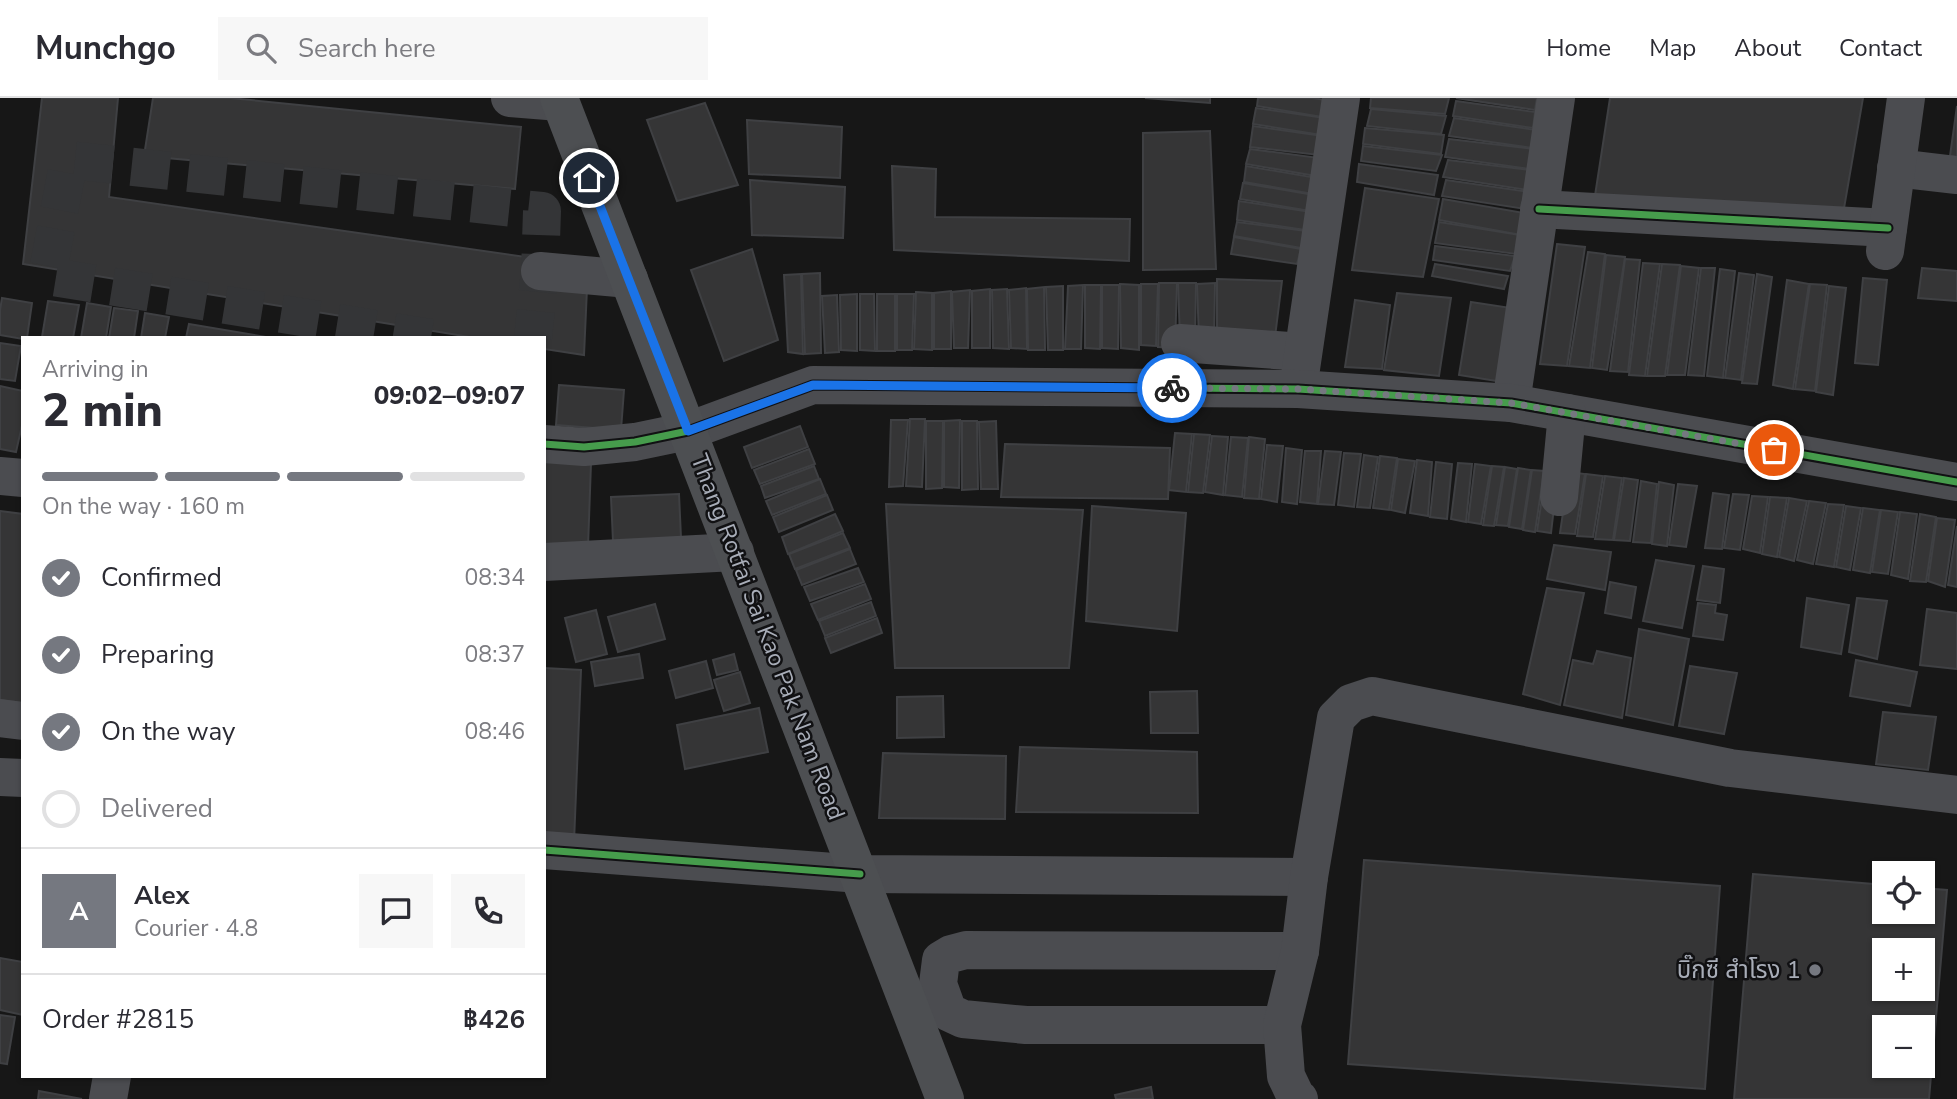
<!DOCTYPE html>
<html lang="en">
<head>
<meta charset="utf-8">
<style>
	:root { --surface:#fff; --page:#f7f7f7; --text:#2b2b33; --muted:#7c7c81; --line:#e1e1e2; --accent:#757880 }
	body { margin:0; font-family:"Nunito Sans","Noto Sans Thai",sans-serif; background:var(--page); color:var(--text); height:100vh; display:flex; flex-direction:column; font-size:26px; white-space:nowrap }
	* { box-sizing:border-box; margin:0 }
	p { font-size:23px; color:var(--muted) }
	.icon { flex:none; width:38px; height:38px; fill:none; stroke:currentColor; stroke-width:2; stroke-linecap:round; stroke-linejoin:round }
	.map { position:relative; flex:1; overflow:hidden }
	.panel { position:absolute; left:21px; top:238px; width:525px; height:742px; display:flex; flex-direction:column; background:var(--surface); border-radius:0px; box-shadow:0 2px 5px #0004 }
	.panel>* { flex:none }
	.tools { position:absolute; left:1872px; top:763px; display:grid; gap:14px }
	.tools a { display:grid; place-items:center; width:63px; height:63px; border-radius:0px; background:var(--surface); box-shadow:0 2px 5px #0004; font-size:35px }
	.pin { position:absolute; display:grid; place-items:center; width:60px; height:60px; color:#fff; margin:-30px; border:4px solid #fff; border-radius:50%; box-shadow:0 2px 7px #0007 }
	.courier { position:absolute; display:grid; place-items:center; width:70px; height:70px; margin:-35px; border:5px solid #1a73e8; border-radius:50%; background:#fff; color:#222; box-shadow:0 2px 9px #0007 }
	.head em { font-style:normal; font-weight:800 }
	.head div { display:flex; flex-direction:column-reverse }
	.head { display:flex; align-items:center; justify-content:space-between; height:119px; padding:0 21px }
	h1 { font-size:46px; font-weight:800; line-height:52px }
	.bar { display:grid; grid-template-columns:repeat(4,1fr); gap:10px 7px; align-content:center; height:84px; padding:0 21px }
	.bar i { height:9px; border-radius:5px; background:var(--line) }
	.bar .current { background:var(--accent) }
	.bar p { grid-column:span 4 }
	.line { display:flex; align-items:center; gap:18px; padding:0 21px; border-top:2px solid var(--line) }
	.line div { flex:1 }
	.round { display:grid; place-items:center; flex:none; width:74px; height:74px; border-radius:0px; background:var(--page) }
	ol { padding:0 21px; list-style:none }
	li { display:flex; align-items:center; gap:21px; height:77px }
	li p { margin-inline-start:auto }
	li .icon { padding:7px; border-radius:50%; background:var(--accent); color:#fff; stroke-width:4 }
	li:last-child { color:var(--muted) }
	li i { width:38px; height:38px; border:4px solid var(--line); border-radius:50% }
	header { display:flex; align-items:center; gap:42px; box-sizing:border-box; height:98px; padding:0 35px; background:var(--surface); border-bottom:2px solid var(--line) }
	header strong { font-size:33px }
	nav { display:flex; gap:38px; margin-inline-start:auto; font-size:24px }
	.search { width:490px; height:63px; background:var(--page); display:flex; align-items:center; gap:18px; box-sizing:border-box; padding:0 24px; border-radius:0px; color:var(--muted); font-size:26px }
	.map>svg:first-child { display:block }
	.building { fill:#353536; stroke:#3f4043; stroke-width:2; fill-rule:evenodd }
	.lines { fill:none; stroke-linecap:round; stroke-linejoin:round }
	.minor-tunnel { stroke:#343537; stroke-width:38; stroke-dasharray:38 19; stroke-linecap:butt }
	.minor { stroke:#4b4c50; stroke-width:38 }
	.major { stroke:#4d4f52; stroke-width:38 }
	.cycleway-casing { stroke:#111113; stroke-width:11 }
	.cycleway { stroke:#469c4c; stroke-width:7 }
	.done { stroke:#757880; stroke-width:7; stroke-dasharray:0 12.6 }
	.route { stroke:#1a73e8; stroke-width:9 }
	.poi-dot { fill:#757880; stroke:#111113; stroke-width:2.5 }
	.labels { text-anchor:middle; stroke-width:5; stroke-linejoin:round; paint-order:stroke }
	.street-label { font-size:24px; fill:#a8adb8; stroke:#111113 }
	.poi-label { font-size:24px; fill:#a8adb8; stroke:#111113; text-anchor:end }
</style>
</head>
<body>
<header>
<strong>Munchgo</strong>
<div class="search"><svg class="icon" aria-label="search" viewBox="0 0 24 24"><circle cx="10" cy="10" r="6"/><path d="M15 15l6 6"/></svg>Search here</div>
<nav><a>Home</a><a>Map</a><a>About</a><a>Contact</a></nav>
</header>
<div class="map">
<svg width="1957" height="1001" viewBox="0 0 1957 1001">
	<rect width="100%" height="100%" fill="#171717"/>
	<g class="building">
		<polygon points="42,0 118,0 109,99 588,168 584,257 544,251 544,240 476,240 23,166"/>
		<polygon points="153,0 230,0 521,29 515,91 144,58"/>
		<polygon points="1145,0 1210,0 1210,5"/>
		<polygon points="1258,0 1312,0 1326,2 1322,19 1257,8"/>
		<polygon points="1371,0 1449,0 1445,16 1370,10"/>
		<polygon points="1456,0 1537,0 1535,12"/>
		<polygon points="1610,0 1863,0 1842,122 1594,104"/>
		<polygon points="1456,3 1535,14 1533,30 1453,18"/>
		<polygon points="705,5 738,87 677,103 647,22"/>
		<polygon points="1957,8 1957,59 1950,58"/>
		<polygon points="1256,10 1325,20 1321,37 1253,26"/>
		<polygon points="1371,11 1446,18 1441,36 1367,28"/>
		<polygon points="1454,20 1536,32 1532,50 1449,38"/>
		<polygon points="747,22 842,29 840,80 749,76"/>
		<polygon points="1253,28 1323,38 1319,57 1250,49"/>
		<polygon points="1365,30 1444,37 1441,56 1363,46"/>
		<polygon points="1210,33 1216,171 1143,172 1143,35"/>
		<polygon points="1449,41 1534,51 1530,71 1445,59"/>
		<polygon points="1363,48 1442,57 1436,73 1361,63"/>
		<polygon points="1250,51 1319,60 1316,78 1246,66"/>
		<polygon points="1448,62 1531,72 1527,92 1443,79"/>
		<polygon points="1359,66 1438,77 1434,97 1357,84"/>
		<polygon points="892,68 936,71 935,119 1130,121 1129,163 894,152"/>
		<polygon points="1246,68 1317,80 1313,96 1244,84"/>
		<polygon points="750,82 845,89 843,140 752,137"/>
		<polygon points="1446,82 1530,94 1525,111 1442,98"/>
		<polygon points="1243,85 1314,97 1310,113 1240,101"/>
		<polygon points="1365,90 1439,101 1423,179 1352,172"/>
		<polygon points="1443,101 1524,115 1521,137 1439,122"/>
		<polygon points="1239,103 1311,114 1305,132 1237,122"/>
		<polygon points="1237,124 1306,133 1301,150 1234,138"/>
		<polygon points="1439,124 1520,137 1516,156 1435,145"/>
		<polygon points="1234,139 1301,151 1297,166 1231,156"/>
		<polygon points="1557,146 1585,149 1567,268 1540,266"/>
		<polygon points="1435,148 1515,158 1510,173 1433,162"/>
		<polygon points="752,151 778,242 724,263 691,172"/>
		<polygon points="1588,154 1605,156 1590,270 1569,268"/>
		<polygon points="1606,157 1625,159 1607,272 1592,270"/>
		<polygon points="1625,161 1640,162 1628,274 1610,273"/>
		<polygon points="1643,165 1660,166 1645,278 1629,277"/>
		<polygon points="1435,166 1508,178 1504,191 1432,178"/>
		<polygon points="1662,166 1680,167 1665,278 1647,278"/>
		<polygon points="1681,168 1699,170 1685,277 1667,277"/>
		<polygon points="1701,170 1715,170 1704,278 1688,277"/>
		<polygon points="1922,170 1957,173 1957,203 1918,200"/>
		<polygon points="1720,171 1735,173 1723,280 1707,278"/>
		<polygon points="820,175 821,255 805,256 802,176"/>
		<polygon points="1739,175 1754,177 1741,282 1725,280"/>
		<polygon points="801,176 803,256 788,254 784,177"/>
		<polygon points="1757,176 1772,179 1757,286 1742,285"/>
		<polygon points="1863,180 1887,182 1878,267 1855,265"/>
		<polygon points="1217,181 1282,183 1274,247 1217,243"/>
		<polygon points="1787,182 1809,186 1793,291 1773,287"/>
		<polygon points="1159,185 1177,185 1175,250 1158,249"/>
		<polygon points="1178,185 1196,185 1195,242 1180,241"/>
		<polygon points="1215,185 1214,242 1199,242 1197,186"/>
		<polygon points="1120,186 1139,187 1139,252 1121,250"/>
		<polygon points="1141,186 1158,186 1156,248 1141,247"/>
		<polygon points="1810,186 1827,187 1815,293 1795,291"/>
		<polygon points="1083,187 1081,251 1065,251 1068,188"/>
		<polygon points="1085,187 1101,187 1100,251 1085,250"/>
		<polygon points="1102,187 1119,187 1118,251 1102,250"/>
		<polygon points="1063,188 1063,252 1048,252 1046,189"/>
		<polygon points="1829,188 1846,190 1833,297 1816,294"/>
		<polygon points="1044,189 1045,252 1028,252 1027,191"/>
		<polygon points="1026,190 1027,251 1011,250 1009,192"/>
		<polygon points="990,191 990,250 972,250 972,193"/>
		<polygon points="1007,191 1009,251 993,250 992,192"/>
		<polygon points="970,192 968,250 954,250 952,194"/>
		<polygon points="951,193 951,251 934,251 934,195"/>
		<polygon points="916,194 932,195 932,252 914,251"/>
		<polygon points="1397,195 1451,200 1439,278 1384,272"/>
		<polygon points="857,196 857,253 841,252 840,197"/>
		<polygon points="860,196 874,196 875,253 860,252"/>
		<rect x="877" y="196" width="18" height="57"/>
		<polygon points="897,196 914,196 912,252 897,252"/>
		<polygon points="837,197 839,254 825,255 822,198"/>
		<polygon points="2,200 32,205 27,240 23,241 0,237 0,212"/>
		<polygon points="1355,202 1390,207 1382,271 1345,269"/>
		<polygon points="48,203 79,207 73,240 42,239"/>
		<polygon points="1471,204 1511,210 1503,284 1459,277"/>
		<polygon points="87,205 111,209 106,240 81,240"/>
		<polygon points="114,210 138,213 134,240 109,240"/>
		<polygon points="145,215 169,219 165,240 141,240"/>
		<polygon points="189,226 272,240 186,240"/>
		<polygon points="0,245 21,248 15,283 0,281"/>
		<polygon points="559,287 624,292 621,332 556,327"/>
		<polygon points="0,288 23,293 23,323 16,354 0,351"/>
		<polygon points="910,321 925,321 922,389 906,388"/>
		<polygon points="891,322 908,322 903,388 889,389"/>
		<polygon points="960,322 959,390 944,389 944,323"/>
		<polygon points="926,323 943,323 942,390 926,391"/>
		<polygon points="962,323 977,323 978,391 962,392"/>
		<polygon points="996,323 998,391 981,391 979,324"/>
		<polygon points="800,328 808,349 752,370 744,349"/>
		<polygon points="1175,335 1192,336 1186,394 1169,392"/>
		<polygon points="1194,336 1210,337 1203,395 1188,394"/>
		<polygon points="1212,338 1228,339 1223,397 1205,394"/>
		<polygon points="1231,339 1248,340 1242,399 1225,397"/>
		<polygon points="1249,339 1265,341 1259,401 1244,400"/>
		<polygon points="1005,346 1170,350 1168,401 1001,399"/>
		<polygon points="1267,347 1283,348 1277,404 1261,401"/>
		<polygon points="1286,350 1302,352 1297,406 1282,404"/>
		<polygon points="809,351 815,366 760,386 754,372"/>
		<polygon points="1305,353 1321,353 1317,406 1300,404"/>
		<polygon points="1325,353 1341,354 1334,407 1318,406"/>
		<polygon points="1344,355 1361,356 1354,409 1338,407"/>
		<polygon points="1364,357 1378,359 1370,410 1357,409"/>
		<polygon points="1380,358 1397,360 1389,412 1373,410"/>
		<polygon points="1398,361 1415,363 1405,415 1391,412"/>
		<polygon points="1417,362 1432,364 1428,418 1410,415"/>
		<polygon points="544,363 591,365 588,449 544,447"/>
		<polygon points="1436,364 1452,366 1447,421 1430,419"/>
		<polygon points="1458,365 1472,366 1466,424 1451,421"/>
		<polygon points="1475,366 1491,368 1481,426 1468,424"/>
		<polygon points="814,368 819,381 765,400 761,388"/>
		<polygon points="1492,368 1504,369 1494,428 1483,427"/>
		<polygon points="1505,369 1517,371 1508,428 1496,427"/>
		<polygon points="1518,370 1531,372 1522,431 1509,429"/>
		<polygon points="1532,372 1544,373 1535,434 1523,432"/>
		<polygon points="1546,374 1558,375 1551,435 1537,433"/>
		<polygon points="1569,374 1585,376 1575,436 1560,435"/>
		<polygon points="1586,376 1603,378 1593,439 1577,438"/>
		<polygon points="1605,378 1622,380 1613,442 1595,441"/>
		<polygon points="1624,380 1638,382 1630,443 1614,442"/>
		<polygon points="820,381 826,396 772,417 766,403"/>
		<polygon points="1641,383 1657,386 1651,445 1633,444"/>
		<polygon points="1659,384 1674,387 1667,448 1652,446"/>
		<polygon points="1678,386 1697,388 1686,449 1669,447"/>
		<polygon points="1713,395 1729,397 1722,451 1705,450"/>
		<polygon points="679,396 681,440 613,443 611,399"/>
		<polygon points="1733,396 1749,397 1740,452 1724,450"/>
		<polygon points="827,397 833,412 779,434 773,419"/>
		<polygon points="1752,398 1768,399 1760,455 1743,451"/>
		<polygon points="1770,399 1787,400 1777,459 1762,456"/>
		<polygon points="1789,400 1807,403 1794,463 1779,459"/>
		<polygon points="1809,403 1826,405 1813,466 1797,462"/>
		<polygon points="886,406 1083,412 1069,570 895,570"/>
		<polygon points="1828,406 1844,407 1834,469 1816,466"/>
		<polygon points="1092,408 1186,415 1177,533 1086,523"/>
		<polygon points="1846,408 1861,410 1850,472 1836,469"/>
		<polygon points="1863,410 1880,412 1870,475 1853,472"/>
		<polygon points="1881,412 1898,414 1888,476 1872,474"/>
		<polygon points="0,413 23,416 23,605 0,602"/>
		<polygon points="1900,414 1917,416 1908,481 1891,477"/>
		<polygon points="835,416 843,433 788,456 782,439"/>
		<polygon points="1920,416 1936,419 1926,484 1910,483"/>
		<polygon points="1937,420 1955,422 1945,489 1928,483"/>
		<polygon points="1957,428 1957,489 1948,487"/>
		<polygon points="843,435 850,450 795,471 789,456"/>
		<polygon points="1554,447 1611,454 1605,492 1547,481"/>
		<polygon points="850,451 856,466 802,487 796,472"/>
		<polygon points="1656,462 1694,468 1682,530 1643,523"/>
		<polygon points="1703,468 1724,471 1720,505 1697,502"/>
		<polygon points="858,470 864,484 810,503 804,489"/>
		<polygon points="1610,484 1636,489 1631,520 1605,515"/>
		<polygon points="865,486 871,501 818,522 811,506"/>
		<polygon points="1547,490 1584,495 1560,607 1523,596"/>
		<polygon points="1807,500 1849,507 1841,556 1801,549"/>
		<polygon points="1857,500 1887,503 1877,561 1849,554"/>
		<polygon points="871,504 876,518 825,538 819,523"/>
		<polygon points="1698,505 1716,507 1715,515 1727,517 1723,542 1693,538"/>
		<polygon points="655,506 665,541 618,554 608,519"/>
		<polygon points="1927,511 1957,515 1957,571 1920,567"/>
		<polygon points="596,512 607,556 576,564 565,520"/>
		<polygon points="877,520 882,535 831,555 825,540"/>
		<polygon points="1639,531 1689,541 1673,627 1626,617"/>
		<polygon points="1597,553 1631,560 1622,620 1564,607 1573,562 1593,566"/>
		<polygon points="639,556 643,580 595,588 591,564"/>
		<polygon points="734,556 738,572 717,577 713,562"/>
		<polygon points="1856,562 1917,574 1910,608 1850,598"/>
		<polygon points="706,563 713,590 676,600 669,573"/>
		<polygon points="1690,568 1737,575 1724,636 1679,628"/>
		<polygon points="544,570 581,572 574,744 544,743"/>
		<polygon points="740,574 750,605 724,613 714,582"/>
		<polygon points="1197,593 1198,635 1151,635 1150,594"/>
		<polygon points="943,598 944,639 897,640 897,599"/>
		<polygon points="759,610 768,654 685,671 677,627"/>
		<polygon points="1883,614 1936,619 1928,672 1876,666"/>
		<polygon points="1020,649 1197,654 1198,715 1016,714"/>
		<polygon points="883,655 1006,658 1005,721 879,720"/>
		<polygon points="1364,762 1720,788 1705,991 1348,966"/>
		<path d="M 1753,776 L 1885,787 L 1885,814 L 1923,814 L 1923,790 L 1947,792 L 1929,1001 L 1734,1001 ZM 1885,852 L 1923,852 L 1923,891 L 1885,891 ZM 1885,929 L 1923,929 L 1923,968 L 1885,968 Z"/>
		<polygon points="0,860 23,864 23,917 0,912"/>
		<polygon points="0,917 15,919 7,966 0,965"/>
		<polygon points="1151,989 1153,1001 1116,1001 1115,997"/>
		<polygon points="39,993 82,1001 38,1001"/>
	</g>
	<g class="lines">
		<polyline class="minor-tunnel" points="431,240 47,178 69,62 542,113 540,173 533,240"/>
		<g class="minor">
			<polyline points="510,0 560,4"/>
			<polyline points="1896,70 1957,77"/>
			<polyline points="1539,111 1888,130"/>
			<polyline points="1885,153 1906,0"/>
			<polyline points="540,173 629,181"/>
			<polyline points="1180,245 1303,254"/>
			<polyline points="1298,291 1341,0"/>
			<polyline points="1511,305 1556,0"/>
			<polyline points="544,346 584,349 635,344 688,333 813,287 1298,291 1511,305 1957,384"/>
			<polyline points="0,378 23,380"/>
			<polyline points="1559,399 1567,315"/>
			<polyline points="544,464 735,454"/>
			<polyline points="0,620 23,623"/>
			<polyline points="0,679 23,680"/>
			<polyline points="544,752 860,776 1309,779"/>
			<polyline points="1282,927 1026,927 963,921 948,914 938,886 941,862 951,856 966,852 1300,853"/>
			<polyline points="108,1001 112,978"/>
			<polyline points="1299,1001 1296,999 1286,978 1282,927 1300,853 1309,779 1336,620 1351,605 1372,598 1730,670 1957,697"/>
		</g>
		<polyline class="major" points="559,0 945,1001"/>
		<g class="cycleway-casing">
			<g id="cycleway">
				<polyline points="1539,111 1888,130"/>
				<polyline points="544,346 584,349 635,344 688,333 813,287 1298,291 1511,305 1957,384"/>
				<polyline points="544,752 860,776"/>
			</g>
		</g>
		<use href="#cycleway" class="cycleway"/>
	</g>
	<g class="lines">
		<polyline class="done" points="1172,290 1298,291 1511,305 1774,352"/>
		<polyline class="route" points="589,80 688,333 813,287 1172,290"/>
	</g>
	<circle class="poi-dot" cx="1815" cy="872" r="7"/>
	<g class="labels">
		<g class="street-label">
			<text transform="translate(768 539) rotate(69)" y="8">Thang Rotfai Sai Kao Pak Nam Road</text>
		</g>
		<g class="poi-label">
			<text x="1801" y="880">บิ๊กซี สำโรง 1</text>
		</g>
	</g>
</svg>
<div class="tools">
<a><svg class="icon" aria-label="locate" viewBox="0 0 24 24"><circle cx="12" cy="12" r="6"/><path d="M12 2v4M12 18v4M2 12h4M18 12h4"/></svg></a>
<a>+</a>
<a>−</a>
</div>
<div class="pin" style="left:1774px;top:352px;background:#ea580c"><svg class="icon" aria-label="bag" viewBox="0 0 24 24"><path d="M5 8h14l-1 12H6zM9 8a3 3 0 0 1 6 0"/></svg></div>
<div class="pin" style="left:589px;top:80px;background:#1f2937"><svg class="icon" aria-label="home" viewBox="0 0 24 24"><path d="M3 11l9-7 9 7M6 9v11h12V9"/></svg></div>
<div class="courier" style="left:1172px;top:290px"><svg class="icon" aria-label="bike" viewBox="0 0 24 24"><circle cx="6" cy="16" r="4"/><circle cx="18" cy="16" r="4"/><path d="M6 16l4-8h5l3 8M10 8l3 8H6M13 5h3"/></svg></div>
<section class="panel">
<div class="head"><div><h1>2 min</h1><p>Arriving in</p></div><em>09:02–09:07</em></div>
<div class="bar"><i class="current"></i><i class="current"></i><i class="current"></i><i></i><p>On the way · 160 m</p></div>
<ol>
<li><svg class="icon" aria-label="check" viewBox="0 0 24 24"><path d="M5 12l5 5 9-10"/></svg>Confirmed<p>08:34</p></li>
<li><svg class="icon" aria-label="check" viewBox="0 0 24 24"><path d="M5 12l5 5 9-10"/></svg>Preparing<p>08:37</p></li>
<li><svg class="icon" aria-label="check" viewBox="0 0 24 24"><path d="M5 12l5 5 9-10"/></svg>On the way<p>08:46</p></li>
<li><i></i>Delivered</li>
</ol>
<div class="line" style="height:126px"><b class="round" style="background:var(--accent);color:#fff">A</b><div><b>Alex</b><p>Courier · 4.8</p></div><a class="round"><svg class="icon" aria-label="chat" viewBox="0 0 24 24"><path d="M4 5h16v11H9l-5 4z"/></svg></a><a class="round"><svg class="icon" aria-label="phone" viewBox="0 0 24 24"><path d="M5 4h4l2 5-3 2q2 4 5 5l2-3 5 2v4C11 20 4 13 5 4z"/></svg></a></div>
<div class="line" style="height:91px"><div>Order #2815</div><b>฿426</b></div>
</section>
</div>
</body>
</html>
